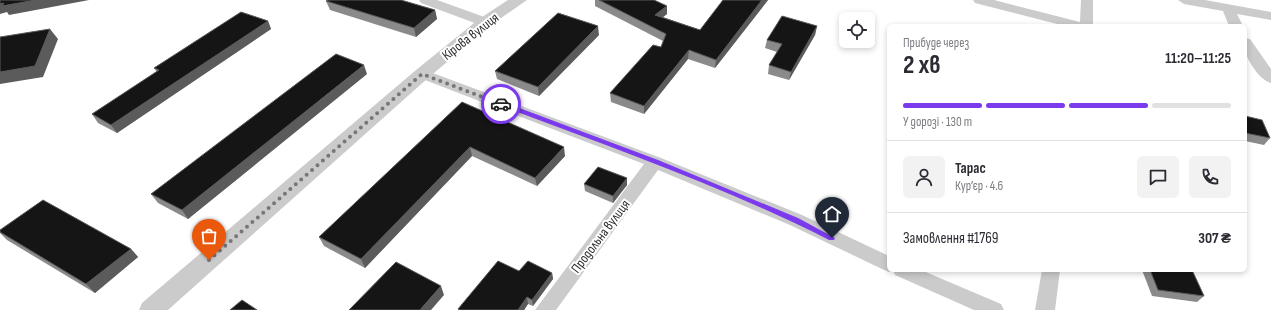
<!DOCTYPE html>
<html lang="uk">
<head>
<meta charset="utf-8">
<style>
	:root { --surface:#fff; --page:#f2f2f3; --text:#2b2b33; --muted:#7c7c81; --line:#e1e1e2; --accent:#7c3aed }
	body { margin:0; font-family:"Sofia Sans Condensed",sans-serif; background:var(--page); color:var(--text); height:100vh; display:flex; flex-direction:column; font-size:15px; white-space:nowrap }
	* { box-sizing:border-box; margin:0 }
	p { font-size:13px; color:var(--muted) }
	.icon { flex:none; width:22px; height:22px; fill:none; stroke:currentColor; stroke-width:2; stroke-linecap:round; stroke-linejoin:round }
	.map { position:relative; flex:1; overflow:hidden }
	.side { position:absolute; left:887px; top:24px; width:360px; height:248px; display:flex; flex-direction:column; background:var(--surface); border-radius:6px; box-shadow:0 2px 6px #0003 }
	.side>* { flex:none }
	.buttons { position:absolute; left:839px; top:12px; display:grid; gap:8px }
	.buttons a { display:grid; place-items:center; width:36px; height:36px; border-radius:6px; background:var(--surface); box-shadow:0 2px 6px #0003; font-size:20px }
	.pin { position:absolute; display:grid; place-items:center; width:34px; height:34px; color:#fff; margin:-41px -17px; border-radius:50% 50% 50% 0; rotate:-45deg; box-shadow:0 0 4px #0007 }
	.pin .icon { rotate:45deg }
	.courier { position:absolute; display:grid; place-items:center; width:40px; height:40px; margin:-20px; border:3px solid #7c3aed; border-radius:50%; background:#fff; color:#222; box-shadow:0 1px 5px #0007 }
	.head em { font-style:normal; font-weight:700 }
	.head div { display:flex; flex-direction:column-reverse }
	.head { display:flex; align-items:center; justify-content:space-between; height:68px; padding:0 16px }
	h1 { font-size:26px; font-weight:700; line-height:30px }
	.bar { display:grid; grid-template-columns:repeat(4,1fr); gap:6px 4px; align-content:center; height:48px; padding:0 16px }
	.bar i { height:5px; border-radius:3px; background:var(--line) }
	.bar .selected { background:var(--accent) }
	.bar p { grid-column:span 4 }
	.line { display:flex; align-items:center; gap:10px; padding:0 16px; border-top:1px solid var(--line) }
	.line div { flex:1 }
	.round { display:grid; place-items:center; flex:none; width:42px; height:42px; border-radius:6px; background:var(--page) }
	.map>svg:first-child { display:block }
	.lines { fill:none; stroke-linecap:round; stroke-linejoin:round }
	.minor { fill:#cbcbcb; fill-rule:evenodd }
	.tertiary { fill:#cbcbcb; fill-rule:evenodd }
	.wall { fill:#8a8a8a }
	.shaded-wall { fill:#5b5b5b }
	.building { fill:#151515; stroke:#5b5b5b }
	.route { fill:#7c3aed }
	.done { stroke:#777; stroke-width:4; stroke-dasharray:0 7.2 }
	.labels { text-anchor:middle; stroke-width:4; stroke-linejoin:round; paint-order:stroke }
	.street-label { font-size:14px; fill:#2e2e2e; stroke:#fff }
</style>
</head>
<body>
<div class="map">
<svg width="1271" height="310" viewBox="0 0 1271 310">
	<rect width="100%" height="100%" fill="#fff"/>
	<g class="lines">
		<g class="minor">
			<polygon points="419,0 437,0 490,19 492,22 490,25 480,25 421,3"/>
			<polygon points="973,0 994,0 1080,22 1081,0 1093,0 1093,26 1065,26 975,3"/>
			<polygon points="1178,0 1205,0 1271,12 1271,20 1237,14 1243,26 1229,26 1223,11 1184,4"/>
			<path d="M 1245,38 L 1250,39 L 1271,69 L 1271,83 C 1260,80 1250,64 1246,54 C 1244,50 1245,43 1245,38 Z"/>
			<polygon points="422,69 661,158 802,215 889,256 889,270 921,270 1001,304 1004,310 974,310 895,275 893,270 889,272 882,269 790,225 658,170 556,310 535,310 644,164 417,77 415,74 417,71"/>
			<polygon points="1042,270 1060,270 1055,310 1035,310"/>
		</g>
		<polygon class="tertiary" points="508,0 527,0 491,25 428,78 168,310 139,310 142,303 416,70 479,19"/>
	</g>
	<g class="wall">
		<polygon points="595,0 654,0 667,14 663,17 700,30 723,0 768,0 715,68 688,59 644,114 611,102 610,93 661,47 663,41 595,6"/>
		<polygon points="326,1 435,10 437,19 416,37 330,10"/>
		<polygon points="268,21 271,29 117,133 98,123 92,114 157,72 154,68"/>
		<polygon points="817,26 815,35 789,80 768,74 769,65 777,52 765,48 767,40"/>
		<polygon points="599,35 539,96 497,79 495,71"/>
		<polygon points="367,74 188,219 158,203 151,194"/>
		<polygon points="1245,116 1270,138 1264,145 1245,141"/>
		<polygon points="433,130 565,156 537,186 472,156 365,268 324,246 319,237"/>
		<polygon points="627,178 627,185 613,203 585,191 584,184"/>
		<polygon points="0,230 131,249 138,257 95,293 7,240 0,233"/>
		<polygon points="1142,270 1192,270 1204,296 1197,302 1152,296"/>
		<polygon points="519,271 552,273 553,279 533,306 528,304 524,310 458,310 458,309"/>
	</g>
	<g class="shaded-wall">
		<polygon points="36,0 89,0 9,15 7,12 0,14 0,4"/>
		<polygon points="762,0 768,0 715,68 716,60"/>
		<polygon points="667,6 667,14 655,23 655,15"/>
		<polygon points="435,10 437,19 416,37 414,28"/>
		<polygon points="268,21 271,29 117,133 111,125"/>
		<polygon points="598,26 599,35 539,96 538,87"/>
		<polygon points="817,26 815,35 789,80 791,72"/>
		<polygon points="50,29 58,39 43,77 0,84 0,72"/>
		<polygon points="689,50 688,59 644,114 644,106"/>
		<polygon points="364,65 367,74 188,219 182,210"/>
		<polygon points="470,147 472,156 365,268 361,259"/>
		<polygon points="564,147 565,156 537,186 535,178"/>
		<polygon points="627,178 627,185 613,203 613,196"/>
		<polygon points="131,249 138,257 95,293 86,284"/>
		<polygon points="552,273 553,279 533,306 532,300"/>
		<polygon points="441,286 444,295 431,310 420,310"/>
		<polygon points="527,297 528,304 524,310 518,310"/>
	</g>
	<g class="building">
		<polygon points="0,0 36,0 2,6 4,3 0,4"/>
		<polygon points="328,0 401,0 435,10 414,28 326,1"/>
		<polygon points="599,0 654,0 667,6 655,15 700,30 723,0 762,0 716,60 689,50 644,106 610,93 653,45 661,47 666,34"/>
		<polygon points="241,12 268,21 111,125 92,114 159,70 154,68"/>
		<polygon points="558,13 598,26 538,87 495,71"/>
		<polygon points="782,16 817,26 791,72 769,65 782,44 767,40"/>
		<polygon points="50,29 35,66 0,72 0,37"/>
		<polygon points="336,54 364,65 182,210 151,194"/>
		<polygon points="462,102 564,147 535,178 470,147 361,259 319,237"/>
		<polygon points="1245,116 1262,120 1270,138 1245,133"/>
		<polygon points="598,167 627,178 613,196 584,184"/>
		<polygon points="43,200 131,249 86,284 0,232 0,230"/>
		<polygon points="498,261 519,271 528,261 552,273 532,300 527,297 518,310 460,310 458,309"/>
		<polygon points="396,262 441,286 420,310 349,310"/>
		<polygon points="1150,270 1192,270 1204,296 1158,290"/>
		<polygon points="242,300 257,310 230,310"/>
	</g>
	<path class="route" d="M 499,102 L 503,102 L 658,160 L 798,218 L 835,238 L 834,240 L 829,240 C 723,186 610,147 499,105 Z"/>
	<g class="lines">
		<polyline class="done" points="209,260 422,74 501,104"/>
	</g>
	<g class="labels">
		<g class="street-label">
			<text transform="translate(470 36) rotate(-38)" y="5">Кірова вулиця</text>
			<text transform="translate(600 236) rotate(-53)" y="5">Продольна вулиця</text>
		</g>
	</g>
</svg>
<div class="buttons">
<a><svg class="icon" aria-label="locate" viewBox="0 0 24 24"><circle cx="12" cy="12" r="6"/><path d="M12 2v4M12 18v4M2 12h4M18 12h4"/></svg></a>
</div>
<div class="pin" style="left:209px;top:260px;background:#ea580c"><svg class="icon" aria-label="bag" viewBox="0 0 24 24"><path d="M5 8h14l-1 12H6zM9 8a3 3 0 0 1 6 0"/></svg></div>
<div class="pin" style="left:832px;top:238px;background:#1f2937"><svg class="icon" aria-label="home" viewBox="0 0 24 24"><path d="M3 11l9-7 9 7M6 9v11h12V9"/></svg></div>
<div class="courier" style="left:501px;top:104px"><svg class="icon" aria-label="car" viewBox="0 0 24 24"><path d="M5 17H2v-5l4-1 3-4h7l3 4 3 1v5h-3M9 17h6M6 11h13"/><circle cx="7" cy="17" r="2"/><circle cx="17" cy="17" r="2"/></svg></div>
<section class="side">
<div class="head"><div><h1>2 хв</h1><p>Прибуде через</p></div><em>11:20–11:25</em></div>
<div class="bar"><i class="selected"></i><i class="selected"></i><i class="selected"></i><i></i><p>У дорозі · 130 m</p></div>
<div class="line" style="height:72px"><a class="round"><svg class="icon" aria-label="person" viewBox="0 0 24 24"><circle cx="12" cy="8" r="4"/><path d="M4 21q1-7 8-7t8 7"/></svg></a><div><b>Тарас</b><p>Кур’єр · 4.6</p></div><a class="round"><svg class="icon" aria-label="chat" viewBox="0 0 24 24"><path d="M4 5h16v11H9l-5 4z"/></svg></a><a class="round"><svg class="icon" aria-label="phone" viewBox="0 0 24 24"><path d="M5 4h4l2 5-3 2q2 4 5 5l2-3 5 2v4C11 20 4 13 5 4z"/></svg></a></div>
<div class="line" style="height:52px"><div>Замовлення #1769</div><b>307 ₴</b></div>
</section>
</div>
</body>
</html>
